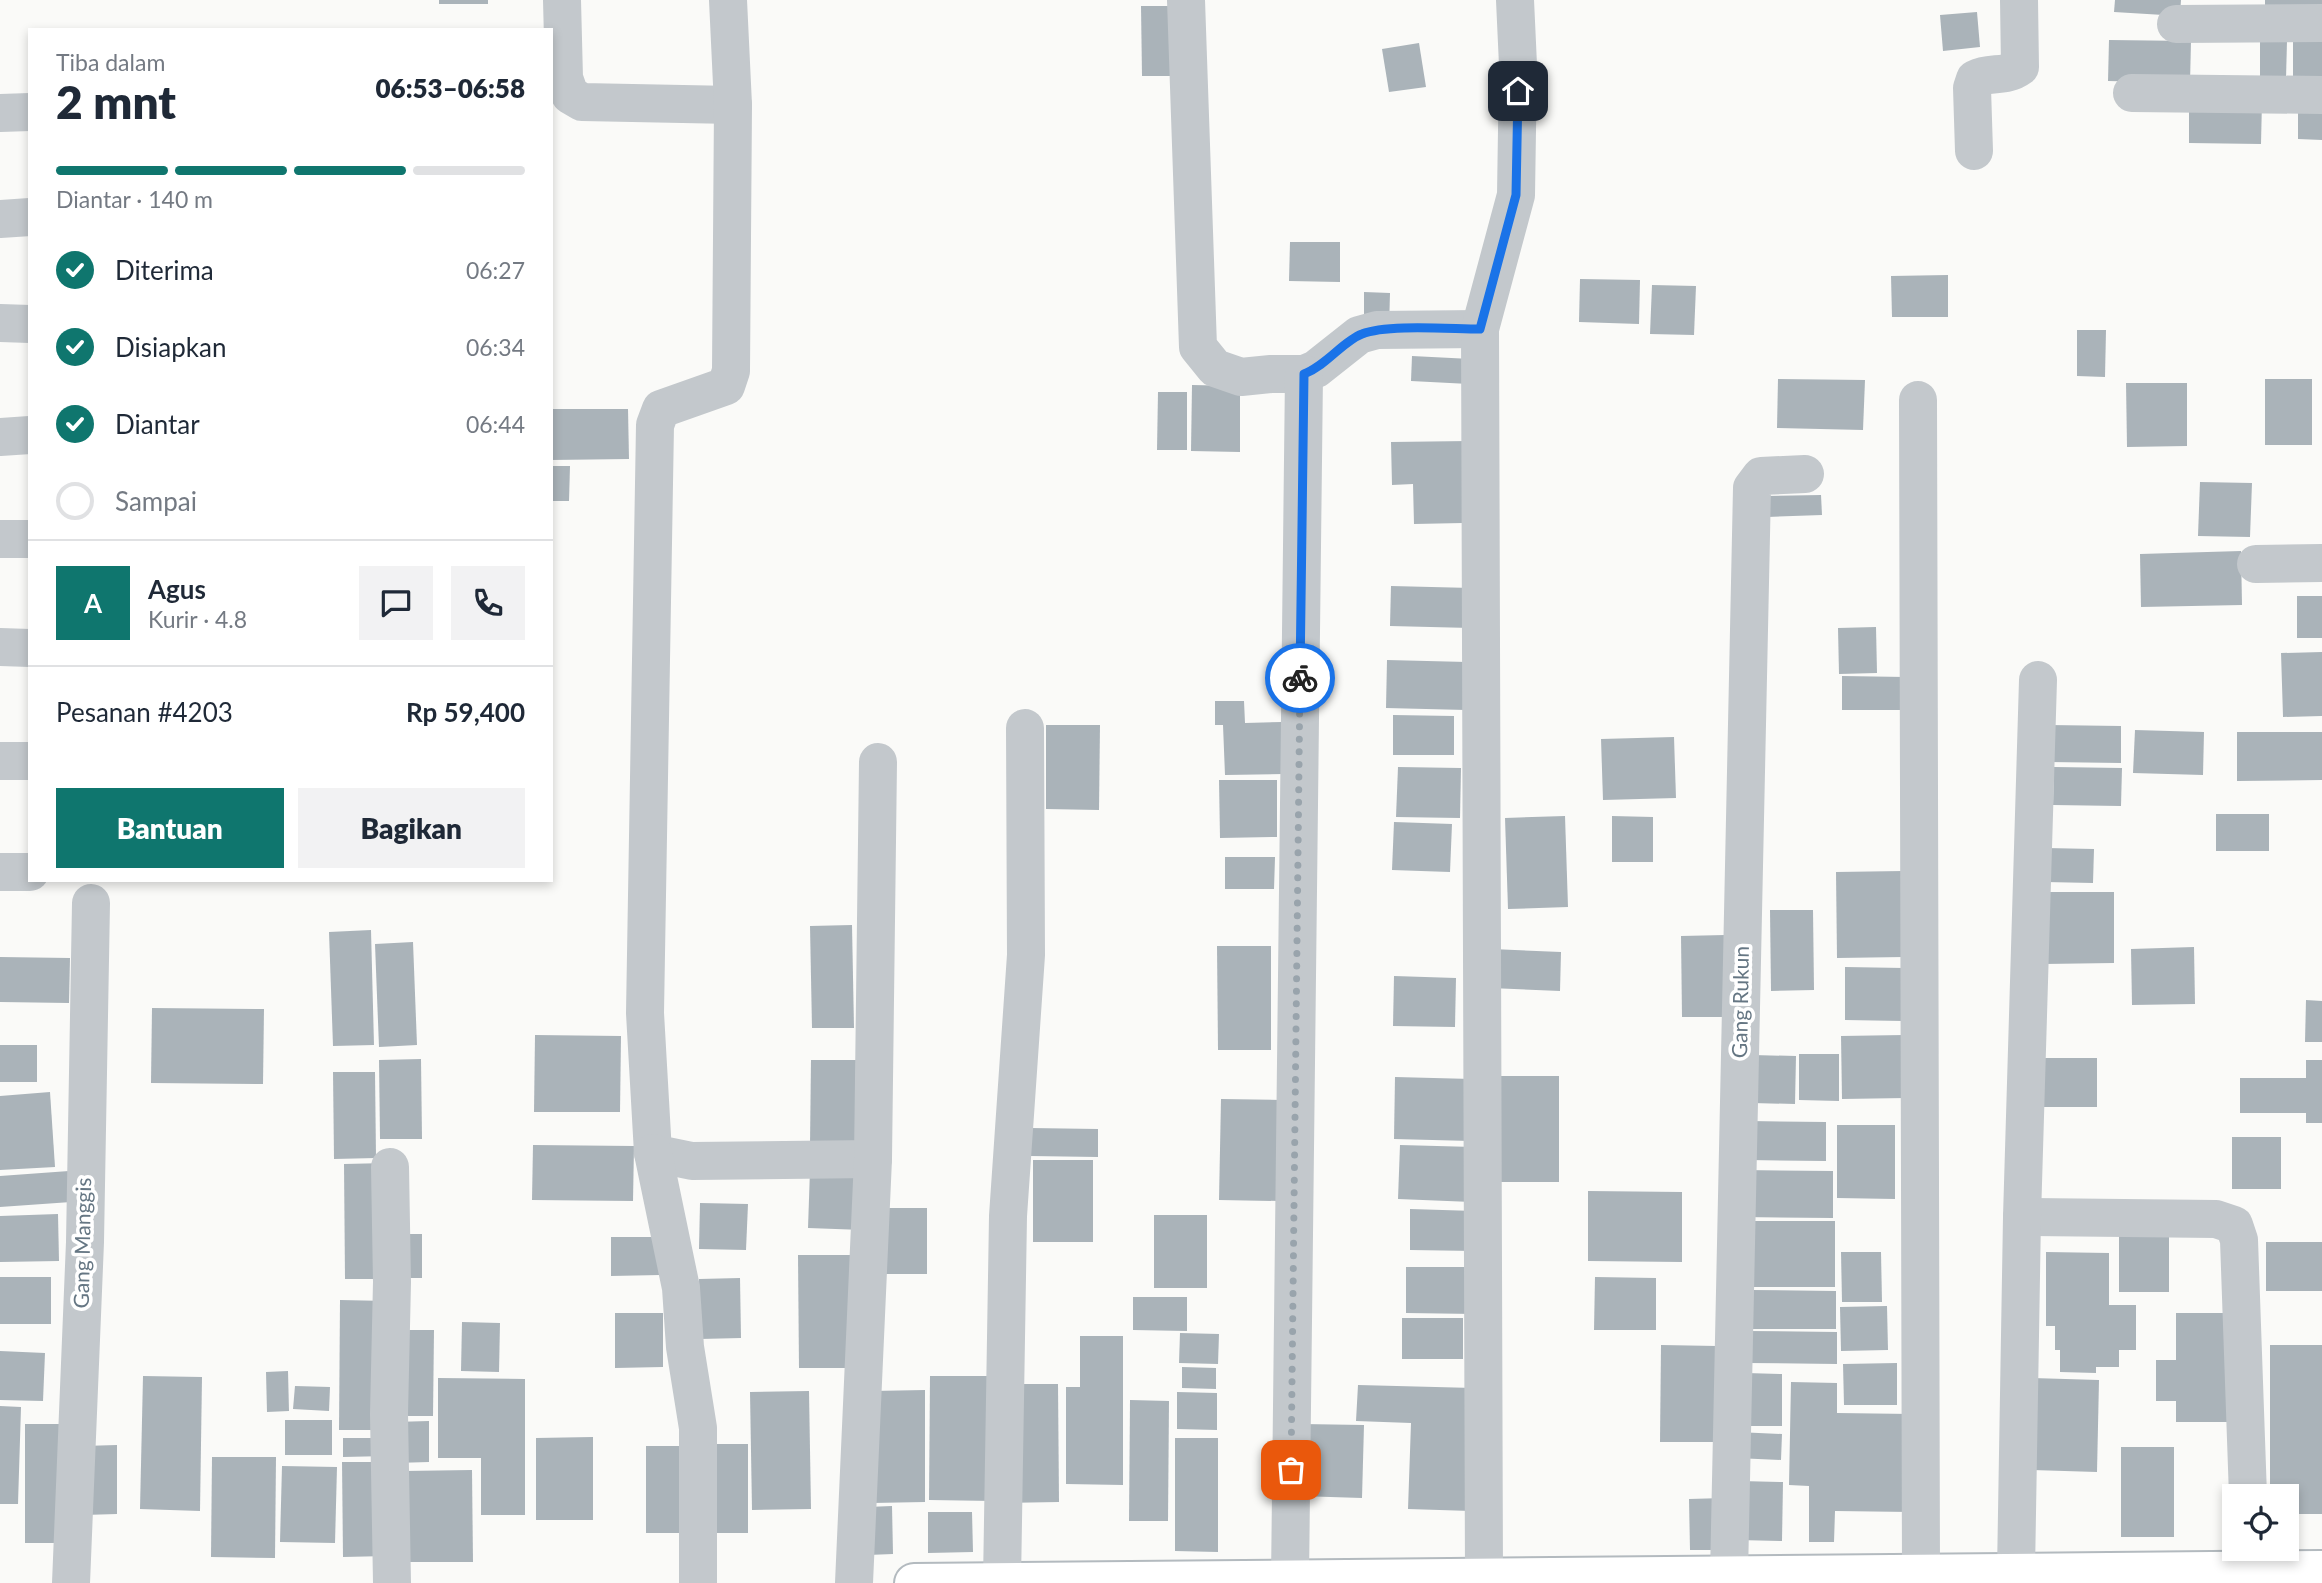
<!DOCTYPE html>
<html lang="id">
<head>
<meta charset="utf-8">
<style>
	:root { --surface:#fff; --page:#f2f2f3; --text:#1f2937; --muted:#747a83; --line:#e0e1e3; --accent:#0f766e }
	body { margin:0; font-family:Lato,sans-serif; background:var(--page); color:var(--text); height:100vh; display:flex; flex-direction:column; font-size:26px; white-space:nowrap }
	* { box-sizing:border-box; margin:0 }
	p { font-size:23px; color:var(--muted) }
	.icon { flex:none; width:38px; height:38px; fill:none; stroke:currentColor; stroke-width:2; stroke-linecap:round; stroke-linejoin:round }
	.map { position:relative; flex:1; overflow:hidden }
	.drawer { position:absolute; left:28px; top:28px; width:525px; height:854px; display:flex; flex-direction:column; background:var(--surface); border-radius:0px; box-shadow:0 4px 10px #0003 }
	.drawer>* { flex:none }
	.controls { position:absolute; left:2222px; top:1484px; display:grid; gap:14px }
	.controls a { display:grid; place-items:center; width:77px; height:77px; border-radius:0px; background:var(--surface); box-shadow:0 4px 10px #0003; font-size:35px }
	.pin { position:absolute; display:grid; place-items:center; width:60px; height:60px; color:#fff; margin:-30px; border-radius:14px; box-shadow:0 4px 10px #0006 }
	.courier { position:absolute; display:grid; place-items:center; width:70px; height:70px; margin:-35px; border:5px solid #1a73e8; border-radius:50%; background:#fff; color:#222; box-shadow:0 2px 9px #0007 }
	.summary em { font-style:normal; font-weight:800 }
	.summary div { display:flex; flex-direction:column-reverse }
	.summary { display:flex; align-items:center; justify-content:space-between; height:119px; padding:0 28px }
	h1 { font-size:46px; font-weight:800; line-height:52px }
	.bar { display:grid; grid-template-columns:repeat(4,1fr); gap:10px 7px; align-content:center; height:84px; padding:0 28px }
	.bar i { height:9px; border-radius:5px; background:var(--line) }
	.bar .on { background:var(--accent) }
	.bar p { grid-column:span 4 }
	.line { display:flex; align-items:center; gap:18px; padding:0 28px; border-top:2px solid var(--line) }
	.line div { flex:1 }
	.round { display:grid; place-items:center; flex:none; width:74px; height:74px; border-radius:0px; background:var(--page) }
	ol { padding:0 28px; list-style:none }
	li { display:flex; align-items:center; gap:21px; height:77px }
	li p { margin-inline-start:auto }
	li .icon { padding:7px; border-radius:50%; background:var(--accent); color:#fff; stroke-width:4 }
	li:last-child { color:var(--muted) }
	li i { width:38px; height:38px; border:4px solid var(--line); border-radius:50% }
	.button { display:flex; gap:14px; margin-top:auto; padding:14px 28px }
	.button a { flex:1; height:80px; border-radius:0px; background:var(--accent); color:#fff; font-size:28px; font-weight:800; line-height:80px; text-align:center }
	.button a+a { background:var(--page); color:var(--text) }
	.map>svg:first-child { display:block }
	.building { fill:#aab3b9 }
	.lines { fill:none; stroke-linecap:round; stroke-linejoin:round }
	.secondary-casing { stroke:#b3babf; stroke-width:42 }
	.street { stroke:#c3c8cc; stroke-width:38 }
	.secondary { stroke:#fff; stroke-width:38 }
	.done { stroke:#99a4ac; stroke-width:7; stroke-dasharray:0 12.6 }
	.route { stroke:#1a73e8; stroke-width:9 }
	.labels { text-anchor:middle; stroke-width:7; stroke-linejoin:round; paint-order:stroke }
	.street-label { font-size:21px; fill:#657683; stroke:#fff }
</style>
</head>
<body>
<div class="map">
<svg width="2322" height="1583" viewBox="0 0 2322 1583">
	<rect width="100%" height="100%" fill="#fafaf8"/>
	<g class="building">
		<rect x="439" y="0" width="49" height="4"/>
		<polygon points="2115,0 2181,0 2180,16 2114,12"/>
		<polygon points="2265,0 2322,0 2322,17 2265,16"/>
		<polygon points="1141,6 1181,6 1182,76 1142,76"/>
		<polygon points="1977,12 1980,47 1943,51 1940,15"/>
		<rect x="2293" y="37" width="29" height="46"/>
		<polygon points="2109,40 2191,41 2190,83 2108,81"/>
		<polygon points="2260,40 2287,41 2286,79 2260,79"/>
		<polygon points="1419,43 1426,87 1389,92 1382,49"/>
		<polygon points="2189,100 2262,101 2261,144 2189,143"/>
		<polygon points="2298,100 2322,101 2322,140 2298,139"/>
		<polygon points="1290,242 1340,242 1340,282 1289,281"/>
		<polygon points="1948,275 1948,317 1892,317 1891,276"/>
		<polygon points="1580,279 1640,280 1639,324 1579,322"/>
		<polygon points="1652,285 1696,286 1694,335 1650,334"/>
		<polygon points="1364,292 1390,293 1389,328 1364,328"/>
		<polygon points="2077,330 2106,330 2105,377 2077,376"/>
		<polygon points="1412,356 1471,359 1469,384 1411,381"/>
		<polygon points="1778,379 1865,380 1863,430 1777,428"/>
		<rect x="2265" y="379" width="47" height="66"/>
		<polygon points="2126,383 2187,383 2187,446 2127,447"/>
		<polygon points="1192,385 1240,386 1240,452 1191,451"/>
		<polygon points="1158,392 1187,392 1187,450 1157,450"/>
		<polygon points="551,409 628,409 629,459 551,460"/>
		<polygon points="1469,441 1463,523 1414,524 1413,484 1392,485 1391,442"/>
		<polygon points="551,466 570,466 569,501 551,501"/>
		<polygon points="2200,482 2252,483 2250,537 2198,536"/>
		<polygon points="1821,495 1822,515 1767,517 1766,496"/>
		<polygon points="2241,551 2242,605 2141,607 2140,554"/>
		<polygon points="1391,586 1472,588 1471,628 1390,626"/>
		<rect x="2297" y="596" width="25" height="42"/>
		<polygon points="1876,627 1877,673 1839,674 1838,628"/>
		<polygon points="2322,652 2322,716 2283,717 2281,653"/>
		<polygon points="1387,660 1467,662 1466,710 1386,708"/>
		<polygon points="1842,676 1906,677 1906,710 1842,710"/>
		<polygon points="1215,701 1244,701 1245,723 1282,722 1283,774 1225,775 1223,725 1215,725"/>
		<polygon points="1393,715 1454,716 1454,755 1393,755"/>
		<polygon points="1046,725 1100,725 1099,810 1046,809"/>
		<polygon points="2049,725 2121,726 2121,763 2049,762"/>
		<polygon points="2135,730 2204,732 2203,775 2133,773"/>
		<polygon points="2237,732 2322,732 2322,780 2237,781"/>
		<polygon points="1674,737 1676,798 1603,800 1601,739"/>
		<polygon points="1398,767 1461,768 1460,818 1396,817"/>
		<polygon points="2054,767 2122,768 2121,806 2053,805"/>
		<polygon points="1219,780 1277,780 1277,837 1220,838"/>
		<rect x="2216" y="814" width="53" height="37"/>
		<polygon points="1565,816 1568,907 1508,909 1505,818"/>
		<polygon points="1612,816 1653,817 1653,862 1612,862"/>
		<polygon points="1394,822 1452,824 1450,872 1392,870"/>
		<polygon points="2046,848 2094,849 2093,883 2045,882"/>
		<polygon points="1225,857 1275,857 1274,889 1225,889"/>
		<polygon points="1903,871 1904,957 1837,958 1836,872"/>
		<polygon points="2044,892 2114,892 2114,963 2044,964"/>
		<polygon points="1770,910 1813,910 1814,990 1771,991"/>
		<polygon points="852,925 854,1028 812,1028 810,926"/>
		<polygon points="371,930 374,1045 333,1046 329,932"/>
		<polygon points="1725,935 1726,1017 1682,1017 1681,936"/>
		<polygon points="413,942 417,1045 379,1047 375,944"/>
		<polygon points="1217,946 1271,946 1271,1050 1218,1050"/>
		<polygon points="2194,947 2195,1004 2132,1005 2131,949"/>
		<polygon points="1492,949 1561,952 1560,991 1490,988"/>
		<polygon points="0,957 70,958 69,1003 0,1002"/>
		<polygon points="1845,967 1904,968 1903,1021 1845,1020"/>
		<polygon points="1394,976 1456,978 1455,1027 1393,1026"/>
		<polygon points="2306,1000 2322,1001 2322,1042 2305,1042"/>
		<polygon points="152,1008 264,1009 263,1084 151,1083"/>
		<polygon points="535,1035 621,1036 620,1112 534,1112"/>
		<polygon points="1904,1035 1906,1098 1842,1099 1841,1036"/>
		<rect x="0" y="1045" width="37" height="37"/>
		<polygon points="1799,1054 1839,1054 1839,1101 1799,1100"/>
		<polygon points="1753,1055 1796,1056 1795,1104 1752,1103"/>
		<rect x="2039" y="1058" width="58" height="49"/>
		<polygon points="421,1059 422,1139 380,1139 379,1060"/>
		<polygon points="811,1060 856,1060 855,1146 810,1145"/>
		<polygon points="2306,1060 2322,1060 2322,1123 2306,1123 2306,1113 2240,1113 2240,1078 2306,1078"/>
		<polygon points="333,1072 375,1072 376,1158 334,1159"/>
		<rect x="1494" y="1076" width="65" height="106"/>
		<polygon points="1395,1077 1472,1079 1471,1141 1394,1139"/>
		<polygon points="50,1092 55,1167 0,1170 0,1096"/>
		<polygon points="1221,1099 1280,1100 1279,1201 1219,1200"/>
		<polygon points="1749,1121 1826,1122 1826,1161 1748,1160"/>
		<polygon points="1837,1125 1895,1125 1895,1199 1837,1198"/>
		<polygon points="1030,1128 1098,1129 1098,1157 1030,1156"/>
		<rect x="2232" y="1137" width="49" height="52"/>
		<polygon points="533,1145 634,1146 633,1201 532,1200"/>
		<polygon points="1400,1145 1474,1147 1472,1202 1398,1199"/>
		<rect x="1033" y="1160" width="60" height="82"/>
		<polygon points="387,1163 389,1279 345,1279 344,1164"/>
		<polygon points="810,1170 864,1171 863,1230 808,1228"/>
		<polygon points="1742,1170 1833,1171 1833,1218 1742,1217"/>
		<polygon points="69,1171 71,1202 0,1207 0,1176"/>
		<polygon points="1588,1191 1682,1192 1682,1262 1588,1261"/>
		<polygon points="700,1203 748,1204 746,1250 699,1249"/>
		<rect x="875" y="1208" width="52" height="66"/>
		<polygon points="1410,1209 1475,1211 1475,1251 1410,1250"/>
		<polygon points="58,1214 59,1261 0,1262 0,1216"/>
		<rect x="1154" y="1215" width="53" height="73"/>
		<rect x="1746" y="1221" width="89" height="66"/>
		<rect x="2119" y="1233" width="50" height="59"/>
		<rect x="396" y="1234" width="26" height="44"/>
		<polygon points="611,1237 660,1237 660,1275 611,1276"/>
		<rect x="2266" y="1242" width="56" height="49"/>
		<polygon points="1841,1252 1881,1252 1882,1302 1842,1302"/>
		<polygon points="2046,1252 2109,1253 2109,1305 2136,1305 2136,1350 2119,1350 2119,1367 2096,1367 2096,1373 2060,1372 2060,1350 2055,1350 2055,1326 2046,1326"/>
		<polygon points="798,1255 855,1255 856,1368 799,1368"/>
		<polygon points="1406,1267 1475,1267 1475,1314 1406,1313"/>
		<rect x="0" y="1277" width="51" height="47"/>
		<polygon points="1595,1277 1656,1278 1656,1330 1594,1330"/>
		<polygon points="740,1278 741,1338 700,1339 699,1279"/>
		<polygon points="1751,1290 1836,1291 1836,1329 1751,1329"/>
		<polygon points="1133,1297 1187,1297 1187,1331 1133,1330"/>
		<polygon points="340,1300 387,1301 386,1430 339,1430"/>
		<polygon points="1887,1306 1888,1350 1841,1351 1840,1307"/>
		<polygon points="615,1313 663,1313 663,1367 615,1368"/>
		<polygon points="2176,1313 2228,1313 2228,1422 2176,1422 2176,1401 2156,1401 2156,1360 2176,1360"/>
		<rect x="1402" y="1318" width="61" height="41"/>
		<polygon points="462,1322 500,1323 499,1372 461,1371"/>
		<polygon points="392,1330 434,1330 433,1416 391,1416"/>
		<polygon points="1746,1331 1837,1332 1837,1364 1746,1363"/>
		<polygon points="1180,1333 1219,1334 1218,1364 1179,1363"/>
		<polygon points="1080,1336 1123,1336 1123,1485 1066,1484 1066,1387 1080,1387"/>
		<polygon points="1661,1345 1717,1346 1716,1442 1660,1442"/>
		<polygon points="2270,1345 2322,1345 2322,1514 2287,1514 2287,1496 2270,1496"/>
		<polygon points="0,1351 45,1353 43,1401 0,1400"/>
		<polygon points="1897,1363 1897,1405 1844,1405 1843,1364"/>
		<polygon points="1182,1367 1216,1368 1216,1389 1182,1388"/>
		<polygon points="288,1371 289,1411 267,1412 266,1372"/>
		<polygon points="1746,1373 1782,1374 1782,1426 1746,1426"/>
		<polygon points="143,1376 202,1377 200,1511 140,1509"/>
		<polygon points="930,1376 994,1376 994,1501 929,1500"/>
		<polygon points="438,1378 525,1379 525,1515 481,1515 481,1458 438,1458"/>
		<polygon points="2032,1378 2099,1380 2097,1472 2031,1470"/>
		<polygon points="1791,1382 1837,1383 1837,1413 1912,1414 1911,1512 1835,1511 1834,1542 1809,1542 1809,1486 1789,1485"/>
		<polygon points="1008,1384 1058,1384 1059,1502 1009,1503"/>
		<polygon points="1358,1385 1474,1388 1471,1511 1408,1509 1411,1423 1356,1421"/>
		<polygon points="295,1386 330,1387 329,1411 293,1409"/>
		<polygon points="925,1390 925,1502 872,1503 872,1391"/>
		<polygon points="809,1391 811,1509 752,1510 750,1392"/>
		<polygon points="1177,1392 1217,1393 1217,1430 1177,1429"/>
		<polygon points="1130,1400 1169,1401 1168,1521 1129,1521"/>
		<polygon points="0,1406 21,1407 18,1504 0,1504"/>
		<rect x="285" y="1420" width="47" height="35"/>
		<polygon points="429,1421 429,1462 395,1463 394,1422"/>
		<polygon points="25,1424 70,1424 69,1543 25,1543"/>
		<polygon points="1302,1424 1364,1425 1362,1498 1299,1496"/>
		<polygon points="1737,1432 1782,1434 1781,1460 1736,1458"/>
		<polygon points="593,1437 593,1520 536,1520 536,1438"/>
		<polygon points="343,1438 387,1438 387,1456 343,1457"/>
		<polygon points="1175,1438 1218,1438 1218,1552 1175,1551"/>
		<rect x="701" y="1444" width="47" height="89"/>
		<polygon points="117,1445 117,1514 84,1515 83,1446"/>
		<polygon points="646,1446 694,1446 695,1533 646,1533"/>
		<rect x="2121" y="1447" width="53" height="90"/>
		<polygon points="212,1457 276,1457 275,1558 211,1557"/>
		<polygon points="342,1462 386,1462 387,1556 343,1557"/>
		<polygon points="282,1466 337,1467 335,1543 280,1542"/>
		<polygon points="472,1470 473,1562 404,1562 404,1471"/>
		<polygon points="1740,1481 1783,1482 1782,1541 1738,1540"/>
		<polygon points="1724,1498 1725,1550 1690,1550 1689,1499"/>
		<polygon points="892,1506 893,1554 868,1555 867,1507"/>
		<polygon points="928,1512 972,1512 973,1552 928,1553"/>
	</g>
	<g class="lines">
		<g class="secondary-casing">
			<polyline id="secondary" points="914,1583 2322,1570"/>
		</g>
		<g class="street">
			<polyline points="562,0 564,78 570,95 582,102 733,105"/>
			<polyline points="728,0 733,105 731,371 726,386 661,409 655,425 645,1013 653,1153 692,1161 873,1159"/>
			<polyline points="1186,0 1198,347 1215,368 1241,377 1271,374 1304,374 1316,369 1359,335 1377,330 1480,329"/>
			<polyline points="2176,24 2322,23"/>
			<polyline points="2132,93 2322,95"/>
			<polyline points="0,113 30,112"/>
			<path d="M 1974,151 L 1972,88 L 1975,79 C 1991,71 2005,78 2020,67 L 2019,0"/>
			<polyline points="0,219 30,217"/>
			<polyline points="0,323 30,324"/>
			<polyline points="1918,400 1921,1574"/>
			<polyline points="0,437 30,435"/>
			<polyline points="0,539 30,539"/>
			<polyline points="2256,564 2322,563"/>
			<polyline points="0,647 30,648"/>
			<polyline points="0,761 30,761"/>
			<polyline points="0,872 30,872"/>
			<polyline points="653,1153 681,1288 685,1347 698,1428 698,1583"/>
			<polyline points="390,1167 392,1282 389,1414 392,1583"/>
			<polyline points="2022,1217 2216,1219 2234,1225 2239,1240 2248,1496"/>
			<polyline points="2016,1572 2022,1217 2038,680"/>
			<polyline points="1729,1575 1752,488 1761,476 1805,474"/>
			<polyline points="1484,1578 1480,329 1516,195 1518,65 1515,0"/>
			<polyline points="1290,1579 1304,374"/>
			<polyline points="1002,1582 1008,1216 1026,955 1025,728"/>
			<polyline points="71,1583 85,1242 91,903"/>
			<polyline points="854,1583 873,1159 878,762"/>
		</g>
		<use href="#secondary" class="secondary"/>
	</g>
	<g class="lines">
		<polyline class="done" points="1291,1470 1300,678"/>
		<path class="route" d="M 1300,678 L 1304,374 C 1327,365 1343,341 1362,334 C 1387,324 1450,329 1480,329 L 1516,195 L 1518,91"/>
	</g>
	<g class="labels">
		<g class="street-label">
			<text transform="translate(1741 1002) rotate(-89)" y="7">Gang Rukun</text>
			<text transform="translate(83 1243) rotate(-89)" y="7">Gang Manggis</text>
		</g>
	</g>
</svg>
<div class="controls">
<a><svg class="icon" aria-label="locate" viewBox="0 0 24 24"><circle cx="12" cy="12" r="6"/><path d="M12 2v4M12 18v4M2 12h4M18 12h4"/></svg></a>
</div>
<div class="pin" style="left:1291px;top:1470px;background:#ea580c"><svg class="icon" aria-label="bag" viewBox="0 0 24 24"><path d="M5 8h14l-1 12H6zM9 8a3 3 0 0 1 6 0"/></svg></div>
<div class="pin" style="left:1518px;top:91px;background:#1f2937"><svg class="icon" aria-label="home" viewBox="0 0 24 24"><path d="M3 11l9-7 9 7M6 9v11h12V9"/></svg></div>
<div class="courier" style="left:1300px;top:678px"><svg class="icon" aria-label="bike" viewBox="0 0 24 24"><circle cx="6" cy="16" r="4"/><circle cx="18" cy="16" r="4"/><path d="M6 16l4-8h5l3 8M10 8l3 8H6M13 5h3"/></svg></div>
<section class="drawer">
<div class="summary"><div><h1>2 mnt</h1><p>Tiba dalam</p></div><em>06:53–06:58</em></div>
<div class="bar"><i class="on"></i><i class="on"></i><i class="on"></i><i></i><p>Diantar · 140 m</p></div>
<ol>
<li><svg class="icon" aria-label="check" viewBox="0 0 24 24"><path d="M5 12l5 5 9-10"/></svg>Diterima<p>06:27</p></li>
<li><svg class="icon" aria-label="check" viewBox="0 0 24 24"><path d="M5 12l5 5 9-10"/></svg>Disiapkan<p>06:34</p></li>
<li><svg class="icon" aria-label="check" viewBox="0 0 24 24"><path d="M5 12l5 5 9-10"/></svg>Diantar<p>06:44</p></li>
<li><i></i>Sampai</li>
</ol>
<div class="line" style="height:126px"><b class="round" style="background:var(--accent);color:#fff">A</b><div><b>Agus</b><p>Kurir · 4.8</p></div><a class="round"><svg class="icon" aria-label="chat" viewBox="0 0 24 24"><path d="M4 5h16v11H9l-5 4z"/></svg></a><a class="round"><svg class="icon" aria-label="phone" viewBox="0 0 24 24"><path d="M5 4h4l2 5-3 2q2 4 5 5l2-3 5 2v4C11 20 4 13 5 4z"/></svg></a></div>
<div class="line" style="height:91px"><div>Pesanan #4203</div><b>Rp 59,400</b></div>
<div class="button"><a>Bantuan</a><a>Bagikan</a></div>
</section>
</div>
</body>
</html>
